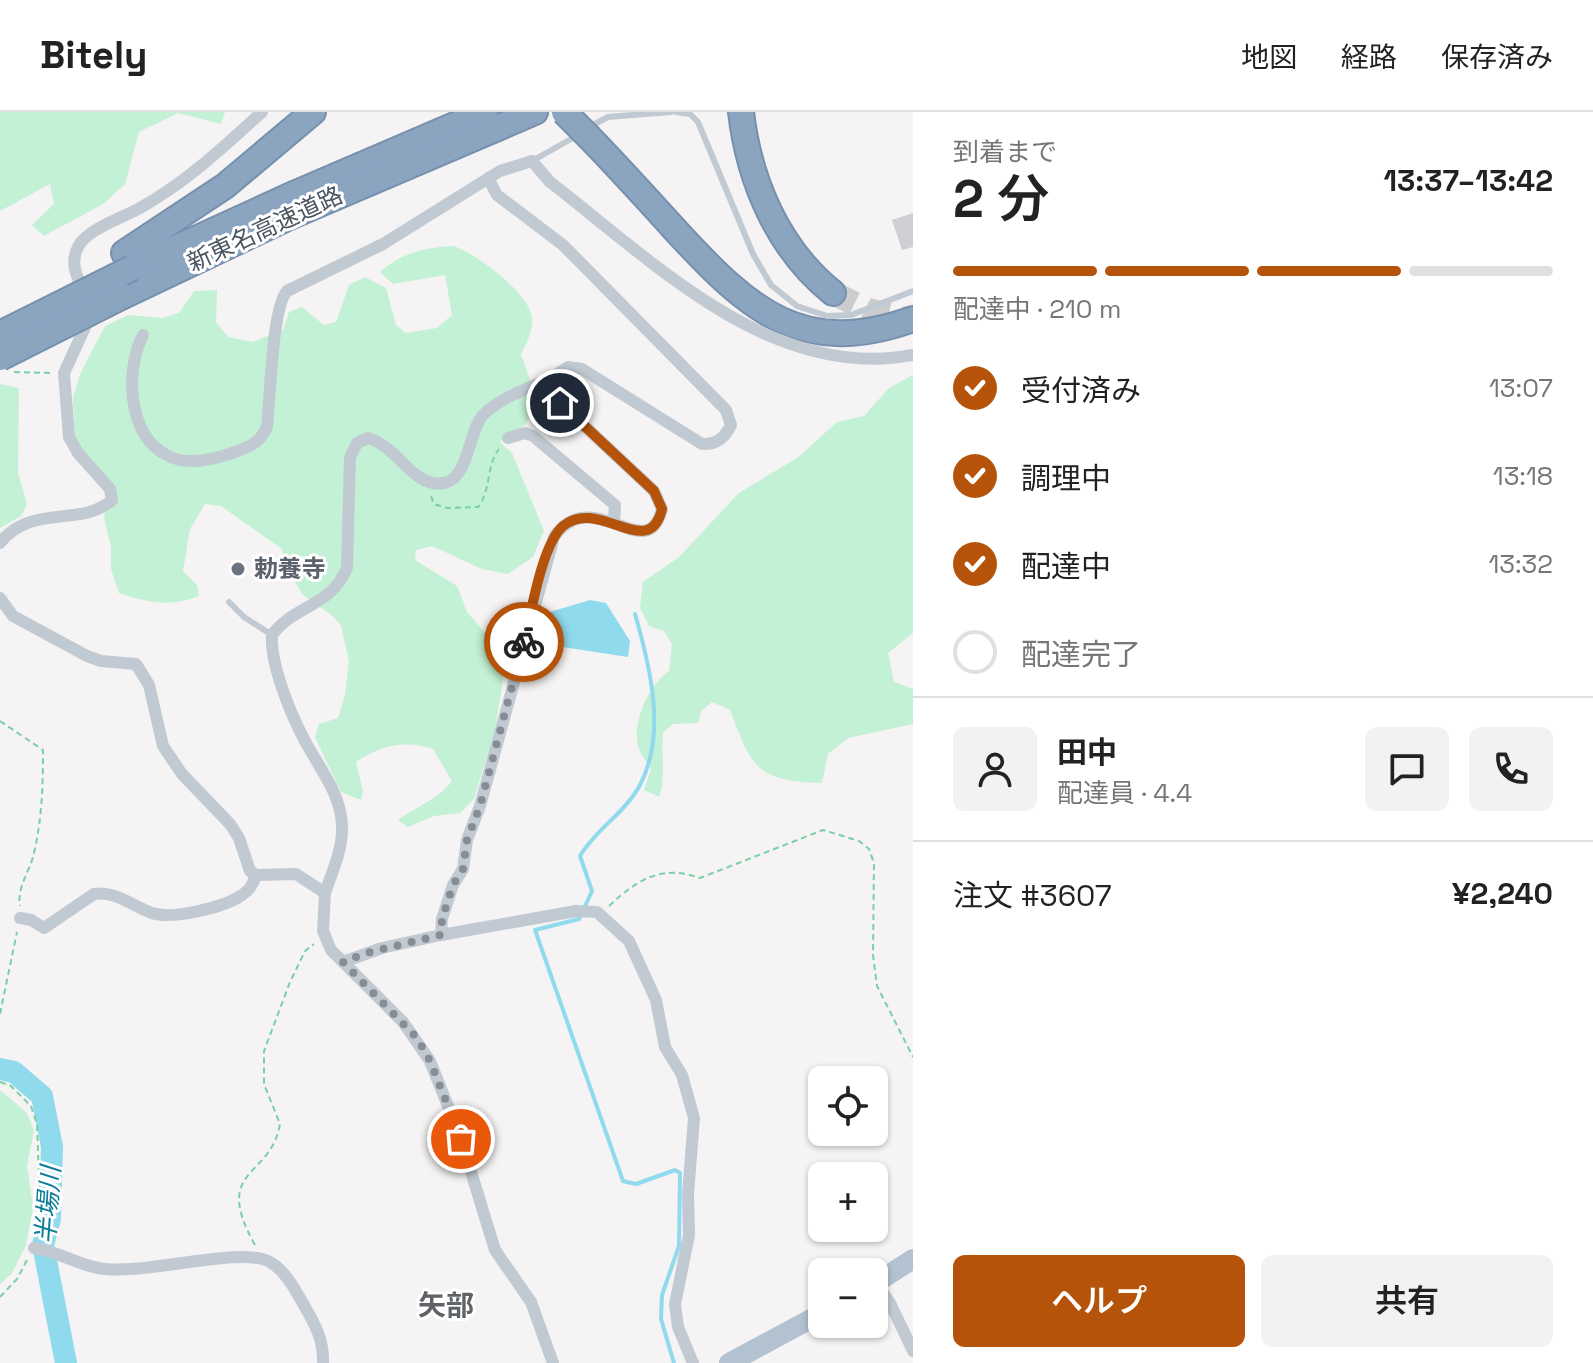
<!DOCTYPE html>
<html lang="ja">
<head>
<meta charset="utf-8">
<style>
	:root { --surface:#fff; --page:#f2f2f2; --text:#222; --muted:#767676; --line:#e0e0e0; --accent:#b45309 }
	body { margin:0; font-family:"Space Grotesk","Noto Sans JP",sans-serif; background:var(--page); color:var(--text); height:100vh; display:flex; flex-direction:column; font-size:30px; white-space:nowrap }
	* { box-sizing:border-box; margin:0 }
	p { font-size:26px; color:var(--muted) }
	.icon { flex:none; width:44px; height:44px; fill:none; stroke:currentColor; stroke-width:2; stroke-linecap:round; stroke-linejoin:round }
	.map { position:relative; flex:1; overflow:hidden }
	.drawer { display:flex; flex-direction:column; background:var(--surface); width:680px }
	.drawer>* { flex:none }
	.buttons { position:absolute; left:808px; top:954px; display:grid; gap:16px }
	.buttons a { display:grid; place-items:center; width:80px; height:80px; border-radius:12px; background:var(--surface); box-shadow:0 2px 6px #0004; font-size:40px }
	.pin { position:absolute; display:grid; place-items:center; width:68px; height:68px; color:#fff; margin:-34px; border:4px solid #fff; border-radius:50%; box-shadow:0 2px 8px #0007 }
	.courier { position:absolute; display:grid; place-items:center; width:80px; height:80px; margin:-40px; border:6px solid #b45309; border-radius:50%; background:#fff; color:#222; box-shadow:0 2px 10px #0007 }
	.summary em { font-style:normal; font-weight:600 }
	.summary div { display:flex; flex-direction:column-reverse }
	.summary { display:flex; align-items:center; justify-content:space-between; height:136px; padding:0 40px }
	h1 { font-size:52px; font-weight:600; line-height:60px }
	.bar { display:grid; grid-template-columns:repeat(4,1fr); gap:12px 8px; align-content:center; height:96px; padding:0 40px }
	.bar i { height:10px; border-radius:6px; background:var(--line) }
	.bar .selected { background:var(--accent) }
	.bar p { grid-column:span 4 }
	.line { display:flex; align-items:center; gap:20px; padding:0 40px; border-top:2px solid var(--line) }
	.line div { flex:1 }
	.round { display:grid; place-items:center; flex:none; width:84px; height:84px; border-radius:12px; background:var(--page) }
	ol { padding:0 40px; list-style:none }
	li { display:flex; align-items:center; gap:24px; height:88px }
	li p { margin-inline-start:auto }
	li .icon { padding:8px; border-radius:50%; background:var(--accent); color:#fff; stroke-width:4 }
	li:last-child { color:var(--muted) }
	li i { width:44px; height:44px; border:4px solid var(--line); border-radius:50% }
	.cta { display:flex; gap:16px; margin-top:auto; padding:16px 40px }
	.cta a { flex:1; height:92px; border-radius:12px; background:var(--accent); color:#fff; font-size:32px; font-weight:600; line-height:92px; text-align:center }
	.cta a+a { background:var(--page); color:var(--text) }
	header { display:flex; align-items:center; gap:48px; box-sizing:border-box; height:112px; padding:0 40px; background:var(--surface); border-bottom:2px solid var(--line) }
	header strong { font-size:38px }
	nav { display:flex; gap:44px; margin-inline-start:auto; font-size:28px }
	main { display:flex; flex:1; min-height:0 }
	.map>svg:first-child { display:block }
	.green { fill:#c3f1d5 }
	.water { fill:#90daee }
	.lines { fill:none; stroke-linecap:round; stroke-linejoin:round }
	.stream { stroke:#90daee; stroke-width:4 }
	.river { stroke:#90daee; stroke-width:22 }
	.building { fill:#cdcfd5 }
	.motorway-tunnel { stroke:#caccce; stroke-width:24; stroke-dasharray:24 12; stroke-linecap:butt }
	.motorway-casing { stroke:#7690ad; stroke-width:28 }
	.path { stroke:#7ad0a6; stroke-width:2; stroke-dasharray:6 4; stroke-linecap:butt }
	.service { stroke:#c1cad2; stroke-width:6 }
	.minor { stroke:#c1cad2; stroke-width:12 }
	.primary { stroke:#b3c2d1; stroke-width:20 }
	.motorway { stroke:#8ba5c1; stroke-width:24 }
	.motorway-bridge-casing { stroke:#7690ad; stroke-width:28; stroke-linecap:butt }
	.motorway-bridge { stroke:#8ba5c1; stroke-width:24 }
	.done { stroke:#868d94; stroke-width:8; stroke-dasharray:0 14.4 }
	.route { stroke:#b45309; stroke-width:10 }
	.worship-dot { fill:#6b7280; stroke:#fff; stroke-width:3 }
	.labels { text-anchor:middle; stroke-width:6; stroke-linejoin:round; paint-order:stroke }
	.street-label { font-size:24px; fill:#4a5661; stroke:#fff }
	.worship-label { font-size:24px; font-weight:bold; fill:#5b616d; stroke:#fff; text-anchor:start }
	.water-label { font-size:26px; font-style:italic; fill:#0c7c9b; stroke:#fff }
	.quarter-label { font-size:28px; font-weight:bold; fill:#5f6368; stroke:#fff }
</style>
</head>
<body>
<header>
<strong>Bitely</strong>
<nav><a>地図</a><a>経路</a><a>保存済み</a></nav>
</header>
<main>
<div class="map">
<svg width="913" height="1251" viewBox="0 0 913 1251">
	<rect width="100%" height="100%" fill="#f5f3f3"/>
	<g class="green">
		<polygon points="0,0 225,0 221,12 178,1 139,20 125,72 103,92 44,124 32,113 54,92 50,72 0,99"/>
		<path d="M 454,134 C 476,142 529,180 532,206 C 533,220 527,230 521,243 C 529,263 543,298 522,315 C 515,321 507,323 500,330 L 512,341 L 544,419 L 533,445 L 508,462 L 482,457 L 432,434 L 416,438 L 415,448 L 457,474 L 467,500 L 499,537 L 503,569 L 495,618 L 474,687 L 460,701 L 434,704 L 408,715 L 398,708 C 416,695 440,686 452,669 L 433,637 C 405,628 381,633 356,650 L 363,680 L 361,688 L 341,680 L 315,625 L 319,612 L 338,606 L 345,583 L 349,549 L 341,514 L 334,505 L 303,483 L 291,463 L 282,437 L 221,394 L 205,392 L 190,417 L 183,459 L 197,473 L 199,484 C 171,495 148,491 119,481 L 111,457 L 111,435 L 104,406 L 108,385 L 74,322 L 73,285 L 81,260 L 105,214 L 128,203 L 162,206 L 179,201 L 194,179 L 217,178 L 216,210 L 228,225 L 252,230 L 283,218 L 289,200 L 302,195 L 324,213 L 336,210 L 349,173 L 365,165 L 386,176 L 396,213 L 406,221 L 437,216 L 452,203 L 445,163 L 393,172 L 380,160 C 401,141 426,135 454,134 Z"/>
		<path d="M 913,263 L 913,521 L 888,541 L 894,570 L 913,577 L 913,612 L 848,626 L 828,642 L 822,671 C 755,669 752,655 730,598 L 712,590 L 702,598 L 698,611 L 673,612 L 663,621 C 661,641 666,668 659,685 L 644,678 L 651,657 C 647,650 640,642 638,634 C 632,609 649,573 669,559 L 672,532 L 664,519 L 649,514 L 640,496 L 643,470 L 679,445 L 739,381 L 797,346 L 837,310 L 864,304 L 889,276 Z"/>
		<polygon points="0,272 19,276 18,361 27,392 21,404 0,416"/>
		<polygon points="0,978 27,1001 34,1018 27,1054 33,1095 26,1133 12,1161 0,1172"/>
	</g>
	<polygon class="water" points="590,488 606,491 630,529 628,545 536,531 543,502"/>
	<g class="lines">
		<path class="stream" d="M 635,502 C 650,554 667,622 640,673 C 625,701 596,717 580,744 L 592,779 L 579,807 L 535,818 L 623,1069 L 636,1072 L 675,1058 L 680,1061 L 679,1134 L 662,1183 L 661,1207 L 674,1251"/>
		<polyline class="river" points="0,957 14,960 42,984 52,1035 50,1107 43,1133 66,1251"/>
	</g>
	<polygon class="building" points="913,101 913,135 902,138 892,108"/>
	<g class="lines">
		<polyline class="motorway-tunnel" points="833,181 868,198 913,209"/>
		<g class="motorway-casing">
			<g id="motorway">
				<path d="M 741,0 C 749,69 778,137 833,181"/>
				<path d="M 590,26 C 620,57 649,89 678,121 C 749,198 803,247 913,207"/>
				<polyline points="124,141 225,74 313,0"/>
				<polyline points="132,156 296,81 485,0"/>
				<polyline points="123,184 285,107 535,0"/>
			</g>
		</g>
		<g class="path">
			<polyline points="14,260 51,261"/>
			<path d="M 431,384 L 434,392 L 447,396 L 478,395 C 491,379 486,354 499,337"/>
			<path d="M 0,609 L 43,638 C 43,675 42,709 33,745 C 28,762 17,776 20,794"/>
			<path d="M 609,794 C 637,768 661,752 700,766 L 823,718 L 859,729 L 869,737 L 874,751 L 873,843 L 877,874 L 913,945"/>
			<polyline points="0,902 17,820"/>
			<polyline points="0,970 11,974 31,994 37,1012 40,1095 35,1123"/>
			<path d="M 255,1133 C 211,1055 271,1067 280,1012 L 264,972 L 264,939 L 290,870 L 305,839 L 314,832"/>
			<polyline points="0,1185 17,1167 27,1148"/>
		</g>
		<g class="service">
			<polyline points="676,0 690,2 698,10 753,142 771,173 797,194 827,204 851,203 913,179"/>
			<polyline points="589,15 608,5 671,0"/>
			<polyline points="532,49 580,22"/>
			<polyline points="229,490 244,505 272,523"/>
		</g>
		<g class="minor">
			<path d="M 85,182 C 78,167 69,152 78,135 C 87,117 122,106 140,96 C 188,69 221,37 262,0"/>
			<path d="M 143,223 C 123,262 128,337 180,348 C 195,351 214,347 229,342 C 246,336 259,333 267,315 C 270,289 272,195 287,179 L 383,132 L 500,59 L 532,49 L 550,70 C 653,149 771,270 913,243"/>
			<polyline points="508,326 525,321 533,324 615,393 614,410"/>
			<path d="M 0,431 C 31,391 81,416 112,388 L 110,377 L 78,341 L 69,325 L 64,261 L 87,211 L 88,203"/>
			<polyline points="0,486 13,504 87,544 101,549 136,552 149,573 163,634 182,662 230,712 239,726 250,759 256,763 296,762 325,781 323,819 331,838 403,910 430,949 461,1027 495,1138 531,1190 553,1251"/>
			<path d="M 325,781 C 332,760 343,737 342,714 C 341,682 320,657 305,629 C 291,603 270,552 272,523 C 294,493 331,495 347,456 L 350,345 L 357,331 L 368,326 C 394,333 411,368 433,371 C 470,378 466,322 483,303 C 499,286 528,277 549,267"/>
			<path d="M 20,806 L 31,808 L 44,816 L 94,782 C 117,779 132,794 152,801 C 173,808 225,795 242,783 C 250,778 253,772 256,763"/>
			<path d="M 441,823 L 442,807 L 453,773 L 463,757 L 467,728 L 480,694 L 554,425 C 593,369 647,457 662,397 L 654,379 L 560,291 L 550,276 L 549,267 L 568,255 L 582,257 L 702,332 C 716,333 725,326 731,313 L 726,298 L 563,133 L 497,83 L 488,66"/>
			<polyline points="343,850 382,836 441,823 576,799 597,800 629,829 656,888 665,935 682,963 694,1006 688,1082 689,1123 675,1192 678,1215 693,1251"/>
			<path d="M 34,1136 C 57,1139 76,1152 98,1156 C 142,1165 239,1133 270,1150 C 285,1159 293,1174 301,1188 C 313,1209 324,1226 323,1251"/>
			<polyline points="876,1171 890,1191 913,1239"/>
		</g>
		<g class="primary">
			<polyline points="874,1172 913,1147"/>
			<polyline points="729,1251 822,1201"/>
		</g>
		<use href="#motorway" class="motorway"/>
		<g class="motorway-bridge-casing">
			<g id="motorway-bridge">
				<polyline points="564,0 590,26"/>
				<polyline points="0,222 132,156"/>
				<polyline points="0,246 123,184"/>
			</g>
		</g>
		<use href="#motorway-bridge" class="motorway-bridge"/>
	</g>
	<g class="lines">
		<polyline class="done" points="461,1027 430,949 417,926 343,850 366,841 441,823 442,807 453,773 463,757 467,728 480,694 524,530"/>
		<path class="route" d="M 524,530 C 531,502 542,432 563,414 C 599,384 649,451 662,397 L 654,379 L 560,291"/>
	</g>
	<circle class="worship-dot" cx="238" cy="457" r="8"/>
	<g class="labels">
		<g class="street-label">
			<text transform="translate(265 117) rotate(-25)" y="8">新東名高速道路</text>
		</g>
		<g class="worship-label">
			<text x="254" y="465">勅養寺</text>
		</g>
		<g class="water-label">
			<text transform="translate(48 1093) rotate(-86)" y="9">半場川</text>
		</g>
		<g class="quarter-label">
			<text x="446" y="1203">矢部</text>
		</g>
	</g>
</svg>
<div class="buttons">
<a><svg class="icon" aria-label="locate" viewBox="0 0 24 24"><circle cx="12" cy="12" r="6"/><path d="M12 2v4M12 18v4M2 12h4M18 12h4"/></svg></a>
<a>+</a>
<a>−</a>
</div>
<div class="pin" style="left:461px;top:1027px;background:#ea580c"><svg class="icon" aria-label="bag" viewBox="0 0 24 24"><path d="M5 8h14l-1 12H6zM9 8a3 3 0 0 1 6 0"/></svg></div>
<div class="pin" style="left:560px;top:291px;background:#1f2937"><svg class="icon" aria-label="home" viewBox="0 0 24 24"><path d="M3 11l9-7 9 7M6 9v11h12V9"/></svg></div>
<div class="courier" style="left:524px;top:530px"><svg class="icon" aria-label="bike" viewBox="0 0 24 24"><circle cx="6" cy="16" r="4"/><circle cx="18" cy="16" r="4"/><path d="M6 16l4-8h5l3 8M10 8l3 8H6M13 5h3"/></svg></div>
</div>
<section class="drawer">
<div class="summary"><div><h1>2 分</h1><p>到着まで</p></div><em>13:37–13:42</em></div>
<div class="bar"><i class="selected"></i><i class="selected"></i><i class="selected"></i><i></i><p>配達中 · 210 m</p></div>
<ol>
<li><svg class="icon" aria-label="check" viewBox="0 0 24 24"><path d="M5 12l5 5 9-10"/></svg>受付済み<p>13:07</p></li>
<li><svg class="icon" aria-label="check" viewBox="0 0 24 24"><path d="M5 12l5 5 9-10"/></svg>調理中<p>13:18</p></li>
<li><svg class="icon" aria-label="check" viewBox="0 0 24 24"><path d="M5 12l5 5 9-10"/></svg>配達中<p>13:32</p></li>
<li><i></i>配達完了</li>
</ol>
<div class="line" style="height:144px"><a class="round"><svg class="icon" aria-label="person" viewBox="0 0 24 24"><circle cx="12" cy="8" r="4"/><path d="M4 21q1-7 8-7t8 7"/></svg></a><div><b>田中</b><p>配達員 · 4.4</p></div><a class="round"><svg class="icon" aria-label="chat" viewBox="0 0 24 24"><path d="M4 5h16v11H9l-5 4z"/></svg></a><a class="round"><svg class="icon" aria-label="phone" viewBox="0 0 24 24"><path d="M5 4h4l2 5-3 2q2 4 5 5l2-3 5 2v4C11 20 4 13 5 4z"/></svg></a></div>
<div class="line" style="height:104px"><div>注文 #3607</div><b>¥2,240</b></div>
<div class="cta"><a>ヘルプ</a><a>共有</a></div>
</section>
</main>
</body>
</html>
